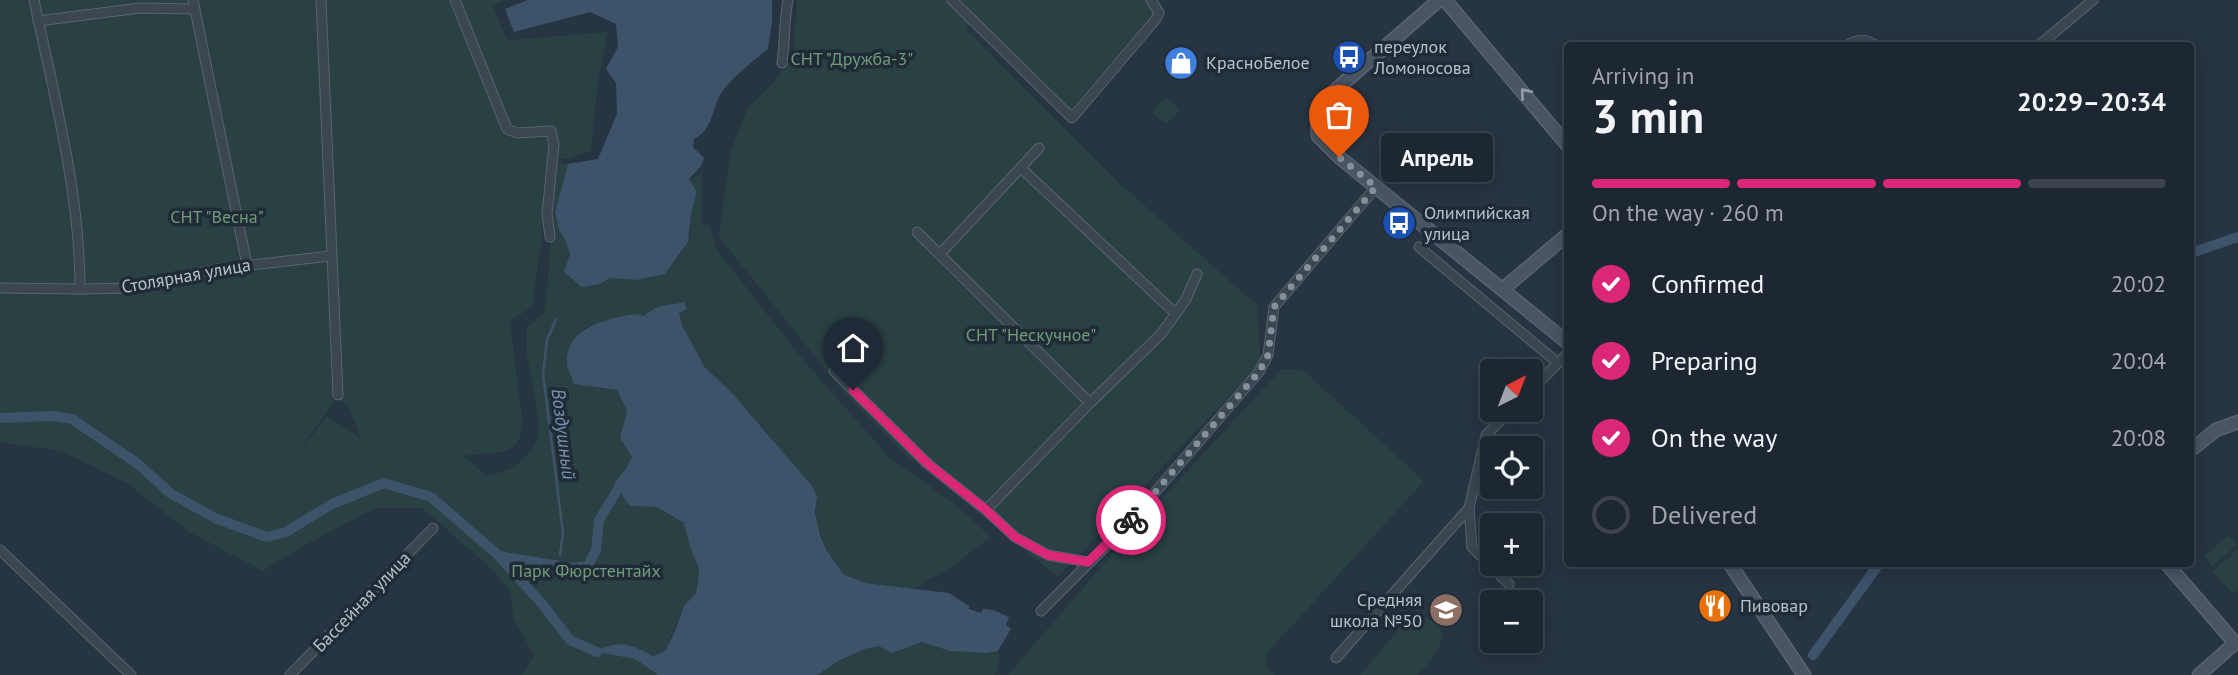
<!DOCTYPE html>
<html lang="en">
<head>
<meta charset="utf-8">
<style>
	:root { --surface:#1d2732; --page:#252f3a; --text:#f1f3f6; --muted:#a0a5ac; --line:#3b444d; --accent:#db2777 }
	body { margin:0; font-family:"PT Sans",sans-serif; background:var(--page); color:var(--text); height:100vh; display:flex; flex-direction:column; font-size:26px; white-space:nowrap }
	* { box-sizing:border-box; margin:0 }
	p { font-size:23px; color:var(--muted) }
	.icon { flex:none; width:38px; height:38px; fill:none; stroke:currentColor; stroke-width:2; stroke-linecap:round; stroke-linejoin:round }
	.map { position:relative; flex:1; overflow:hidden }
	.sheet { position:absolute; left:1564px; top:42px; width:630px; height:525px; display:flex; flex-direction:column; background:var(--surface); border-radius:7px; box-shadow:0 4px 18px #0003,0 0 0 2px var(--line) }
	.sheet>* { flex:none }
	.needle { width:46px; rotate:42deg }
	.tools { position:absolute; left:1480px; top:359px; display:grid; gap:14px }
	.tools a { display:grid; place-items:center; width:63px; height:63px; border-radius:7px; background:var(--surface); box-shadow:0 4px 18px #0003,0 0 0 2px var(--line); font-size:35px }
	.pin { position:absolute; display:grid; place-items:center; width:60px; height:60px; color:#fff; margin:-72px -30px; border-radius:50% 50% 50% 0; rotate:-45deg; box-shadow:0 0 7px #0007 }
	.pin .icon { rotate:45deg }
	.courier { position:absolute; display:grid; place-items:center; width:70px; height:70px; margin:-35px; border:5px solid #db2777; border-radius:50%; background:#fff; color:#222; box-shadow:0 2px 9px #0007 }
	.bubble { position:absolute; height:49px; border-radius:7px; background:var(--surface); box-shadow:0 4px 18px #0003,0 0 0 2px var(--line); font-size:23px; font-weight:600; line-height:49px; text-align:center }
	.headline em { font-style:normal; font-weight:600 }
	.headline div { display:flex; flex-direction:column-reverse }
	.headline { display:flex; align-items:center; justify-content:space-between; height:119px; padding:0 28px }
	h1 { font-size:46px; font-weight:600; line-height:52px }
	.bar { display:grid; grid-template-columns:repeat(4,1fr); gap:10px 7px; align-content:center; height:84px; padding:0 28px }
	.bar i { height:9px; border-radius:5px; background:var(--line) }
	.bar .selected { background:var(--accent) }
	.bar p { grid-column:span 4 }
	ol { padding:0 28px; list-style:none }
	li { display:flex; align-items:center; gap:21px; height:77px }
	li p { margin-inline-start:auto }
	li .icon { padding:7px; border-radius:50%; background:var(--accent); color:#fff; stroke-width:4 }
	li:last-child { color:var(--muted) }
	li i { width:38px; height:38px; border:4px solid var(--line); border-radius:50% }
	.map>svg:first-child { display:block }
	.green { fill:#294143; fill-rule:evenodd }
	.water { fill:#3d536a }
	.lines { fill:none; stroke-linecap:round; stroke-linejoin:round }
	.stream { stroke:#3d536a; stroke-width:2.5 }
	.canal { stroke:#3d536a; stroke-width:10 }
	.street-casing { stroke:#59646f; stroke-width:11 }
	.secondary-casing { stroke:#59646f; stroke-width:15 }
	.street { stroke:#3b4651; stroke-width:9 }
	.secondary { stroke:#495564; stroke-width:12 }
	.oneway { stroke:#919ba7 }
	.done { stroke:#85909b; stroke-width:7; stroke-dasharray:0 12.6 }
	.route { stroke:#db2777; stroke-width:9 }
	.labels { text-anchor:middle; stroke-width:7; stroke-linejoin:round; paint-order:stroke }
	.poi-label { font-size:18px; fill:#b8c1cb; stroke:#202b37; text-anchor:start }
	.park-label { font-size:18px; fill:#6f9c77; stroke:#202b37 }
	.street-label { font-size:18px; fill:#b8c1cb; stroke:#202b37 }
	.water-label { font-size:19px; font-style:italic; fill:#7993ae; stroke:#202b37 }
</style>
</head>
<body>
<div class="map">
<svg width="2238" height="675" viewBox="0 0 2238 675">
	<rect width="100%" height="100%" fill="#273442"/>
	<g class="green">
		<path d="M 0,0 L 505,0 L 493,6 L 507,40 L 608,32 L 598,78 L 591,151 L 567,159 L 549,158 L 543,190 L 542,236 L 532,307 L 510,321 L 522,418 C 524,461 493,450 464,456 L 486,476 C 508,472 527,462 537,440 C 543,426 529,372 527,354 C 526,346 527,336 527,327 L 544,313 C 552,263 548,213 557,163 L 568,164 L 555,212 L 559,230 L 565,239 L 570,254 L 600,284 L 610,278 L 636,280 L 665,273 L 683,251 L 690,234 L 691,214 L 697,192 L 689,179 L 702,174 L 701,223 L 710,226 L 717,250 L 804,361 L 891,459 L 955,504 L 991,537 L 951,567 L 914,589 L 865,583 L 843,574 L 827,551 L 815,519 L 817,496 L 765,430 L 734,395 L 704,365 L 693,347 L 680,320 L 679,313 L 683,302 C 666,306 658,303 644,316 L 624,315 L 585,328 L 591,387 L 617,390 L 627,411 L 620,438 L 632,457 L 625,470 L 630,506 L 657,507 L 684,523 L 690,547 L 699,568 L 698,582 L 696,593 L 684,606 L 665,651 L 653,656 L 631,645 L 597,652 L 635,659 L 658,675 L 522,675 L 534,655 L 514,620 L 510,591 L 493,570 L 422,508 L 376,508 L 301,547 L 263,571 L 189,532 L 127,483 L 60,451 L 0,442 ZM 336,399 L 348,404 L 360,437 L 327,416 L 288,467 Z"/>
		<polygon points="797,0 1146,0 1155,11 1068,113 971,21 966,29 1119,183 1257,305 1261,363 1058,577 907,456 841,389 719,237 730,153 748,107 775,81 793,56"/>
		<polygon points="1166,98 1180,109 1168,122 1164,123 1153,113 1158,103"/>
		<polygon points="1282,369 1303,370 1424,481 1267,653 1266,667 1275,675 1008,675 1138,524"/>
		<polygon points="2229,535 2237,545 2212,566 2204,556"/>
		<polygon points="2238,549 2238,589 2233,594 2213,572"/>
		<path d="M 1418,616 C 1423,618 1429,619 1434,622 C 1456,635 1428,663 1418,675 L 1360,675 L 1407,620 Z"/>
		<path d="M 922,642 C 950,651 969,655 998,651 L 1000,657 L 995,675 L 817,675 L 840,660 L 865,649 L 880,646 L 892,653 Z"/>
	</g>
	<g class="water">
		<path d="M 528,0 L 772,0 L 772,21 L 768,49 C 754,60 726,82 719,97 C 711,113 712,130 694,139 L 693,147 L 704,158 L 701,166 L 689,179 L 697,192 L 691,214 L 688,242 L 665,274 L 636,280 L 610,278 L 600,284 L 582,287 L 564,272 L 570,254 L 565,239 L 559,230 L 555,212 L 568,164 L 598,159 L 617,114 L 616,83 L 606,69 L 618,47 L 616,24 L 590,12 L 514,32 L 505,9 Z"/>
		<path d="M 684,302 L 687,309 L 679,313 L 682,325 L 704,366 L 734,395 L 812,486 L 817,496 L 815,513 L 820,535 L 827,551 L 843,574 L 865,583 L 949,593 L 969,606 L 969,609 L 981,613 L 983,609 L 993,610 L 1009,617 L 1006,625 L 1011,629 L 998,651 L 985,653 L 950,651 L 922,642 L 892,653 L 879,646 L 865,649 L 840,660 L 817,675 L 658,675 L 635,659 L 597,652 L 597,650 C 623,640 629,644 653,656 L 665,651 L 675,631 L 684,606 L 696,593 L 698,582 L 699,568 L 690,547 L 684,523 L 657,507 L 630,506 L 614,484 L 625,470 L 632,457 L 620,438 L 627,411 L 617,390 L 574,384 C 572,378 567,369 567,363 C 566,336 589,325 611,319 C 623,316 633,312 644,316 C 658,303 667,306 684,302 Z"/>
	</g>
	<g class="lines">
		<polyline class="stream" points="556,319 547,340 543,374 563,533 560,555"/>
		<g class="canal">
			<polyline points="2191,253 2238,237"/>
			<polyline points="0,418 52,416 72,419 138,464 170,493 215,518 267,537 286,532 332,504 384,483 431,497 498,555 543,605 570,640 597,652"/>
			<polyline points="499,556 573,568 588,566 596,550 599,520 618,489"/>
			<polyline points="1813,655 1879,564"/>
		</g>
		<g class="street-casing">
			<g id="street">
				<path d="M 34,0 C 54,95 80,192 80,289"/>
				<polyline points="193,0 247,265"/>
				<polyline points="321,0 338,395"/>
				<polyline points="455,0 507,129 517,133 551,131 554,144 547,214 550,237"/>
				<polyline points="952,0 1072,118 1156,19 1159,13 1151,0"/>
				<polyline points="38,21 140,8 194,9"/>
				<path d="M 1846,46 C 1856,39 1865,37 1876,46"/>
				<polyline points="2038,46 2093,0"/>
				<path d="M 782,63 C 785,42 784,21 788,0"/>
				<polyline points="1021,168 1176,314"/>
				<polyline points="917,232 1090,403"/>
				<polyline points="1419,247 1558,363"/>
				<polyline points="940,254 1039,148"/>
				<polyline points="0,288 80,289 133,288 216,269 330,256"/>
				<polyline points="834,371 928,464 986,510 1090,403 1161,334 1185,301 1197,274"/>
				<polyline points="1531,390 1568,353"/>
				<polyline points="1469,508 1472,547 1509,584"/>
				<polyline points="986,510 1015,537 1048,555 1088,562"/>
				<polyline points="0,550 131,675"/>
				<polyline points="1041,611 1125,527 1259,372 1268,355 1274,307 1376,187"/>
				<polyline points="1336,658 1469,508 1486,435 1511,410"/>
				<polyline points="290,675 433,528"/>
			</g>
		</g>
		<g class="secondary-casing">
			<g id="secondary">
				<polyline points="1439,0 1332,93 1317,113 1318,136 1339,157 1568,343"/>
				<polyline points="1445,0 1568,146"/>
				<polyline points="1503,289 1568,234"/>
				<polyline points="2191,450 2216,430 2238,422"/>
				<polyline points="1730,564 1804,675"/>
				<polyline points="2167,564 2235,643 2199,675"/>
			</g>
		</g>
		<use href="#street" class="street"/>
		<use href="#secondary" class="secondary"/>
	</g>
	<defs><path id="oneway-chevron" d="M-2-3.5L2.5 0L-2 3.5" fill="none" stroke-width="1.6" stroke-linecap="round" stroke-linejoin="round" transform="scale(1.75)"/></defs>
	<use class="oneway" href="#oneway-chevron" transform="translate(1525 93) rotate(-130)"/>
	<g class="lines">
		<polyline class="done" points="1131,520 1259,372 1268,355 1274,307 1376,187 1339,157"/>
		<polyline class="route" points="853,390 928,464 986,510 1015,537 1048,555 1088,562 1131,520"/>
	</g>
	<defs>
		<g id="bus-disc" transform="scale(1.75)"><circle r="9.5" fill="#1a4fb4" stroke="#202b37"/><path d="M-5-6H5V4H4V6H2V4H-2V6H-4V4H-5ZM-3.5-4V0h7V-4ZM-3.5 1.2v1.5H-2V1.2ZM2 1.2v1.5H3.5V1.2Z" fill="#fff"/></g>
		<g id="shop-disc" transform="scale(1.75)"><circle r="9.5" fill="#3f7fe0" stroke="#202b37"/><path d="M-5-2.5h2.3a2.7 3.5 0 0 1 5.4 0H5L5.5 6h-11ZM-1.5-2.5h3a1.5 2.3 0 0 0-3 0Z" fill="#fff"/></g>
		<g id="restaurant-disc" transform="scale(1.75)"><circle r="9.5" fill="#e8710a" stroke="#202b37"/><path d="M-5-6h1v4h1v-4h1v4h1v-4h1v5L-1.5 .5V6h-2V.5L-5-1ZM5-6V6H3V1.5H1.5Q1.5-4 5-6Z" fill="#fff"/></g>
		<g id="school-disc" transform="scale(1.75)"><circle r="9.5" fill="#8d6e63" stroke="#202b37"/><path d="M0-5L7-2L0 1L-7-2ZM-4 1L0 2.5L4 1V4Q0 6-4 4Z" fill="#fff"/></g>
	</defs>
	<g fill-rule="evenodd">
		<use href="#bus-disc" x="1349" y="57"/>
		<use href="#shop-disc" x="1181" y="63"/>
		<use href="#bus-disc" x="1399" y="223"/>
		<use href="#restaurant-disc" x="1715" y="606"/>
		<use href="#school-disc" x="1446" y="610"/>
	</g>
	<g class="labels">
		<g class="poi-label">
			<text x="1374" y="53">переулок<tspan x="1374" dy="21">Ломоносова</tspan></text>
			<text x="1206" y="69">КрасноБелое</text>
			<text x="1424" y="219">Олимпийская<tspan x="1424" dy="21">улица</tspan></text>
			<text x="1422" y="606" text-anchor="end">Средняя<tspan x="1422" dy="21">школа №50</tspan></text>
			<text x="1740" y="612">Пивовар</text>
		</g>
		<g class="park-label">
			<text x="852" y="65">СНТ "Дружба-3"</text>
			<text x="217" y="223">СНТ "Весна"</text>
			<text x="1031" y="341">СНТ "Нескучное"</text>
			<text x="586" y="577">Парк Фюрстентайх</text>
		</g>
		<g class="street-label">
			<text transform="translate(186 276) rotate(-10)" y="6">Столярная улица</text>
			<text transform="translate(362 602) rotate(-46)" y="6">Бассейная улица</text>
		</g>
		<g class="water-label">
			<text transform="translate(564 434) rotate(83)" y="7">Воздушный</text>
		</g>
	</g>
</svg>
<div class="tools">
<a><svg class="needle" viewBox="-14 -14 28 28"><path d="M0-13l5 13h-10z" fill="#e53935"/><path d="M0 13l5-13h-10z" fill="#a0a5ac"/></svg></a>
<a><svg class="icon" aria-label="locate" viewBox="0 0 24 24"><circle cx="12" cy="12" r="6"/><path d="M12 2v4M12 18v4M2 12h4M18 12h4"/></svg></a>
<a>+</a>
<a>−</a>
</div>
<div class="pin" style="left:1339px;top:157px;background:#ea580c"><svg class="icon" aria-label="bag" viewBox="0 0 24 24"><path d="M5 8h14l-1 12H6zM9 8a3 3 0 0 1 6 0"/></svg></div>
<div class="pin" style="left:853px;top:390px;background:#1f2937"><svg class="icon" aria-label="home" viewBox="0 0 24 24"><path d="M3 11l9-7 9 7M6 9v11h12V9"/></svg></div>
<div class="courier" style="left:1131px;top:520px"><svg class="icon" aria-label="bike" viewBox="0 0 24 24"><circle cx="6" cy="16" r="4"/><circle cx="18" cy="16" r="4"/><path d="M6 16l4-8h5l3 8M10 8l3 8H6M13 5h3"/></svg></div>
<div class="bubble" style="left:1381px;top:133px;width:112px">Апрель</div>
<section class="sheet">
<div class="headline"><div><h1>3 min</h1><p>Arriving in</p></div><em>20:29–20:34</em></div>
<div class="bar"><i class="selected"></i><i class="selected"></i><i class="selected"></i><i></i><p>On the way · 260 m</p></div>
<ol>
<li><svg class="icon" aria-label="check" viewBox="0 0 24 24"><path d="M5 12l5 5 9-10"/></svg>Confirmed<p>20:02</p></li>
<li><svg class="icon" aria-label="check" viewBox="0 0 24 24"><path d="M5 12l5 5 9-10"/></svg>Preparing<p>20:04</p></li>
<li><svg class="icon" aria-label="check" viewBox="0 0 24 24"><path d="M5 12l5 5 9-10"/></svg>On the way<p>20:08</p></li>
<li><i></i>Delivered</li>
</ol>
</section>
</div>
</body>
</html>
